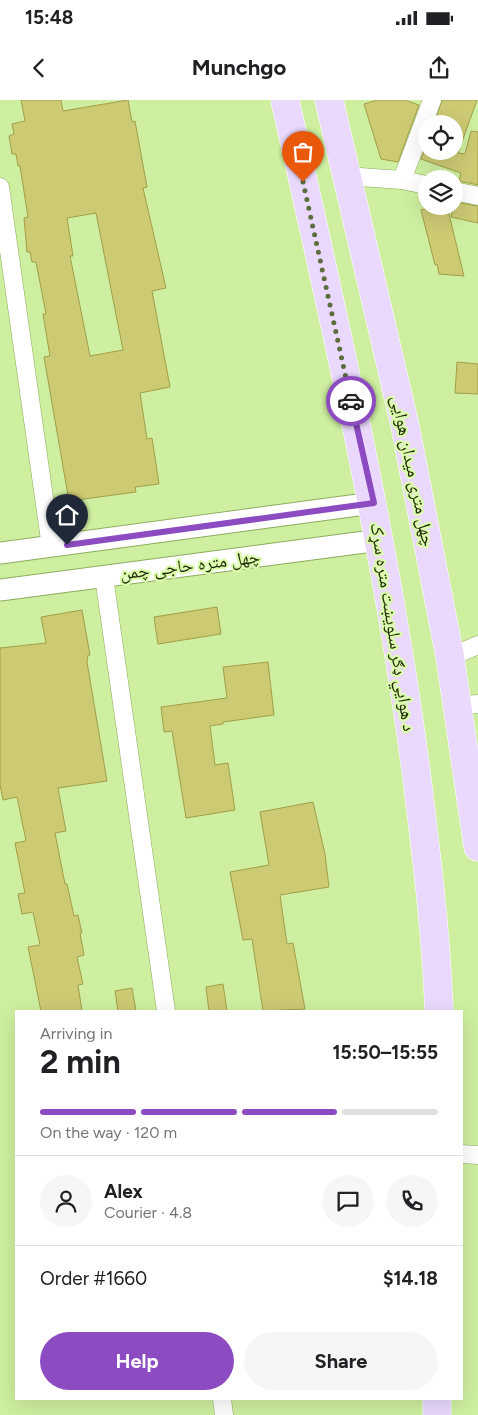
<!DOCTYPE html>
<html lang="en">
<head>
<meta charset="utf-8">
<style>
	:root { --surface:#fff; --page:#f6f6f6; --text:#202124; --muted:#757577; --line:#e0e0e0; --accent:#8c4bc0 }
	body { margin:0; font-family:Figtree,"Noto Naskh Arabic",sans-serif; background:var(--page); color:var(--text); height:100vh; display:flex; flex-direction:column; font-size:19px; white-space:nowrap }
	* { box-sizing:border-box; margin:0 }
	p { font-size:16px; color:var(--muted) }
	.icon { flex:none; width:28px; height:28px; fill:none; stroke:currentColor; stroke-width:2; stroke-linecap:round; stroke-linejoin:round }
	.map { position:relative; flex:1; overflow:hidden }
	.details { position:absolute; left:15px; top:910px; width:448px; height:390px; display:flex; flex-direction:column; background:var(--surface); border-radius:0px; box-shadow:0 5px 20px #0002 }
	.details>* { flex:none }
	.tools { position:absolute; left:418px; top:15px; display:grid; gap:10px }
	.tools a { display:grid; place-items:center; width:45px; height:45px; border-radius:50%; background:var(--surface); box-shadow:0 5px 20px #0002; font-size:25px }
	.pin { position:absolute; display:grid; place-items:center; width:42px; height:42px; color:#fff; margin:-51px -21px; border-radius:50% 50% 50% 0; rotate:-45deg; box-shadow:0 0 5px #0007 }
	.pin .icon { rotate:45deg }
	.courier { position:absolute; display:grid; place-items:center; width:50px; height:50px; margin:-25px; border:4px solid #8c4bc0; border-radius:50%; background:#fff; color:#222; box-shadow:0 1px 6px #0007 }
	.headline em { font-style:normal; font-weight:700 }
	.headline div { display:flex; flex-direction:column-reverse }
	.headline { display:flex; align-items:center; justify-content:space-between; height:85px; padding:0 25px }
	h1 { font-size:32px; font-weight:700; line-height:38px }
	.bar { display:grid; grid-template-columns:repeat(4,1fr); gap:8px 5px; align-content:center; height:60px; padding:0 25px }
	.bar i { height:6px; border-radius:4px; background:var(--line) }
	.bar .selected { background:var(--accent) }
	.bar p { grid-column:span 4 }
	.line { display:flex; align-items:center; gap:12px; padding:0 25px; border-top:1px solid var(--line) }
	.line div { flex:1 }
	.round { display:grid; place-items:center; flex:none; width:52px; height:52px; border-radius:26px; background:var(--page) }
	.cta { display:flex; gap:10px; margin-top:auto; padding:10px 25px }
	.cta a { flex:1; height:58px; border-radius:30px; background:var(--accent); color:#fff; font-size:20px; font-weight:700; line-height:58px; text-align:center }
	.cta a+a { background:var(--page); color:var(--text) }
	.status { display:flex; justify-content:space-between; align-items:center; height:35px; padding:0 25px; background:var(--surface); direction:ltr }
	.status svg { height:14px; fill:currentColor }
	header { display:flex; justify-content:space-between; align-items:center; height:65px; padding:0 25px; background:var(--surface); font-size:22px; font-weight:700 }
	.map>svg:first-child { display:block }
	.building { fill:#cdca74; stroke:#a29e48; fill-rule:evenodd }
	.lines { fill:none; stroke-linecap:round; stroke-linejoin:round }
	.minor-casing { stroke:#8dab5f; stroke-width:19 }
	.tertiary-casing { stroke:#8dab5f; stroke-width:23 }
	.primary-casing { stroke:#fff; stroke-width:29 }
	.minor { stroke:#fff; stroke-width:18 }
	.tertiary { stroke:#fff; stroke-width:21 }
	.primary { stroke:#ead9fc; stroke-width:28 }
	.done { stroke:#5c6e3e; stroke-width:5; stroke-dasharray:0 9 }
	.route { stroke:#8c4bc0; stroke-width:6 }
	.labels { text-anchor:middle; stroke-width:4.5; stroke-linejoin:round; paint-order:stroke }
	.street-label { font-size:18px; fill:#1e2909; stroke:#dbfcac }
</style>
</head>
<body>
<div class="status"><b>15:48</b><svg viewBox="0 0 49 12"><path d="M0 12V9h3v3zM5 12V6h3v6zM10 12V3h3v9zM15 12V0h3v12zM26 1h20v11H26zM47 4h2v5h-2z"/></svg></div>
<header><svg class="icon" aria-label="back" viewBox="0 0 24 24"><path d="M15 5l-7 7 7 7"/></svg>Munchgo<svg class="icon" aria-label="share" viewBox="0 0 24 24"><path d="M12 15V3M7 8l5-5 5 5M5 13v7h14v-7"/></svg></header>
<div class="map">
<svg width="478" height="1315" viewBox="0 0 478 1315">
	<rect width="100%" height="100%" fill="#ceefa0"/>
	<g class="building">
		<path d="M 21,0 L 61,0 L 63,11 L 128,0 L 132,22 L 135,21 L 147,87 L 143,88 L 166,188 L 152,191 L 170,287 L 140,293 L 147,339 L 152,338 L 159,384 L 135,387 L 136,392 L 69,401 L 44,257 L 50,256 L 43,214 L 46,214 L 36,162 L 32,162 L 30,152 L 27,152 L 24,118 L 28,117 L 20,66 L 18,66 L 16,54 L 12,54 L 9,36 L 14,34 L 12,24 L 25,21 ZM 96,113 L 123,250 L 90,256 L 70,156 L 73,156 L 67,118 Z"/>
		<polygon points="377,0 405,0 419,5 398,62 381,59 364,4"/>
		<polygon points="442,0 477,0 458,53 465,54 471,31 478,32 478,85 459,81 461,73 421,59 426,46 426,51 454,51 454,24 434,24"/>
		<polygon points="454,102 478,106 478,123 451,117"/>
		<polygon points="436,106 447,106 464,176 439,174 437,164 435,165 421,110"/>
		<polygon points="457,262 478,264 478,294 455,293"/>
		<polygon points="217,507 221,534 158,544 154,517"/>
		<polygon points="82,510 90,555 88,555 87,562 107,681 58,688 66,731 55,733 65,784 67,784 74,816 78,815 82,833 80,833 84,855 77,857 83,884 78,885 82,911 41,911 28,847 40,845 33,812 22,814 18,794 25,793 15,743 26,741 17,697 3,700 0,684 0,548 46,543 41,517"/>
		<polygon points="268,562 274,615 223,622 223,624 210,626 215,665 228,663 235,710 186,718 172,631 164,632 161,607 227,598 223,567"/>
		<polygon points="313,702 325,754 329,787 280,795 287,844 293,843 305,909 263,911 252,839 243,840 230,772 269,765 260,712"/>
		<polygon points="223,884 227,911 209,911 206,887"/>
		<polygon points="132,888 136,911 118,911 115,891"/>
	</g>
	<g class="lines">
		<g class="minor-casing">
			<g id="minor">
				<polyline points="346,76 402,80 426,85"/>
				<polyline points="402,80 432,0"/>
				<polyline points="0,87 51,447"/>
				<polyline points="454,91 478,96"/>
				<polyline points="104,477 166,911"/>
				<polyline points="450,557 478,545"/>
				<polyline points="458,605 478,604"/>
				<polyline points="461,1054 478,1055"/>
				<polyline points="222,1299 224,1315"/>
			</g>
		</g>
		<g class="tertiary-casing">
			<g id="tertiary">
				<polyline points="0,453 373,403"/>
				<polyline points="0,490 380,440"/>
			</g>
		</g>
		<g class="primary-casing">
			<g id="primary">
				<path d="M 285,0 C 335,223 386,444 416,671 C 426,751 436,831 439,911"/>
				<polyline points="329,0 405,326 450,557 478,747"/>
				<polyline points="437,1315 437,1299"/>
			</g>
		</g>
		<use href="#minor" class="minor"/>
		<use href="#tertiary" class="tertiary"/>
		<use href="#primary" class="primary"/>
	</g>
	<g class="lines">
		<polyline class="done" points="303,82 351,301"/>
		<polyline class="route" points="67,445 374,403 351,301"/>
	</g>
	<g class="labels">
		<g class="street-label">
			<text transform="translate(413 371) rotate(78)" y="6">چهل متری میدان هوایی</text>
			<text transform="translate(190 465) rotate(-7)" y="6">چهل متره حاجی چمن</text>
			<text transform="translate(393 527) rotate(81)" y="6">د هوايي ډګر سلویښت متره سړک</text>
		</g>
	</g>
</svg>
<div class="tools">
<a><svg class="icon" aria-label="locate" viewBox="0 0 24 24"><circle cx="12" cy="12" r="6"/><path d="M12 2v4M12 18v4M2 12h4M18 12h4"/></svg></a>
<a><svg class="icon" aria-label="layers" viewBox="0 0 24 24"><path d="M12 4l9 5-9 5-9-5zM3 14l9 5 9-5"/></svg></a>
</div>
<div class="pin" style="left:303px;top:82px;background:#ea580c"><svg class="icon" aria-label="bag" viewBox="0 0 24 24"><path d="M5 8h14l-1 12H6zM9 8a3 3 0 0 1 6 0"/></svg></div>
<div class="pin" style="left:67px;top:445px;background:#1f2937"><svg class="icon" aria-label="home" viewBox="0 0 24 24"><path d="M3 11l9-7 9 7M6 9v11h12V9"/></svg></div>
<div class="courier" style="left:351px;top:301px"><svg class="icon" aria-label="car" viewBox="0 0 24 24"><path d="M5 17H2v-5l4-1 3-4h7l3 4 3 1v5h-3M9 17h6M6 11h13"/><circle cx="7" cy="17" r="2"/><circle cx="17" cy="17" r="2"/></svg></div>
<section class="details">
<div class="headline"><div><h1>2 min</h1><p>Arriving in</p></div><em>15:50–15:55</em></div>
<div class="bar"><i class="selected"></i><i class="selected"></i><i class="selected"></i><i></i><p>On the way · 120 m</p></div>
<div class="line" style="height:90px"><a class="round"><svg class="icon" aria-label="person" viewBox="0 0 24 24"><circle cx="12" cy="8" r="4"/><path d="M4 21q1-7 8-7t8 7"/></svg></a><div><b>Alex</b><p>Courier · 4.8</p></div><a class="round"><svg class="icon" aria-label="chat" viewBox="0 0 24 24"><path d="M4 5h16v11H9l-5 4z"/></svg></a><a class="round"><svg class="icon" aria-label="phone" viewBox="0 0 24 24"><path d="M5 4h4l2 5-3 2q2 4 5 5l2-3 5 2v4C11 20 4 13 5 4z"/></svg></a></div>
<div class="line" style="height:65px"><div>Order #1660</div><b>$14.18</b></div>
<div class="cta"><a>Help</a><a>Share</a></div>
</section>
</div>
</body>
</html>
